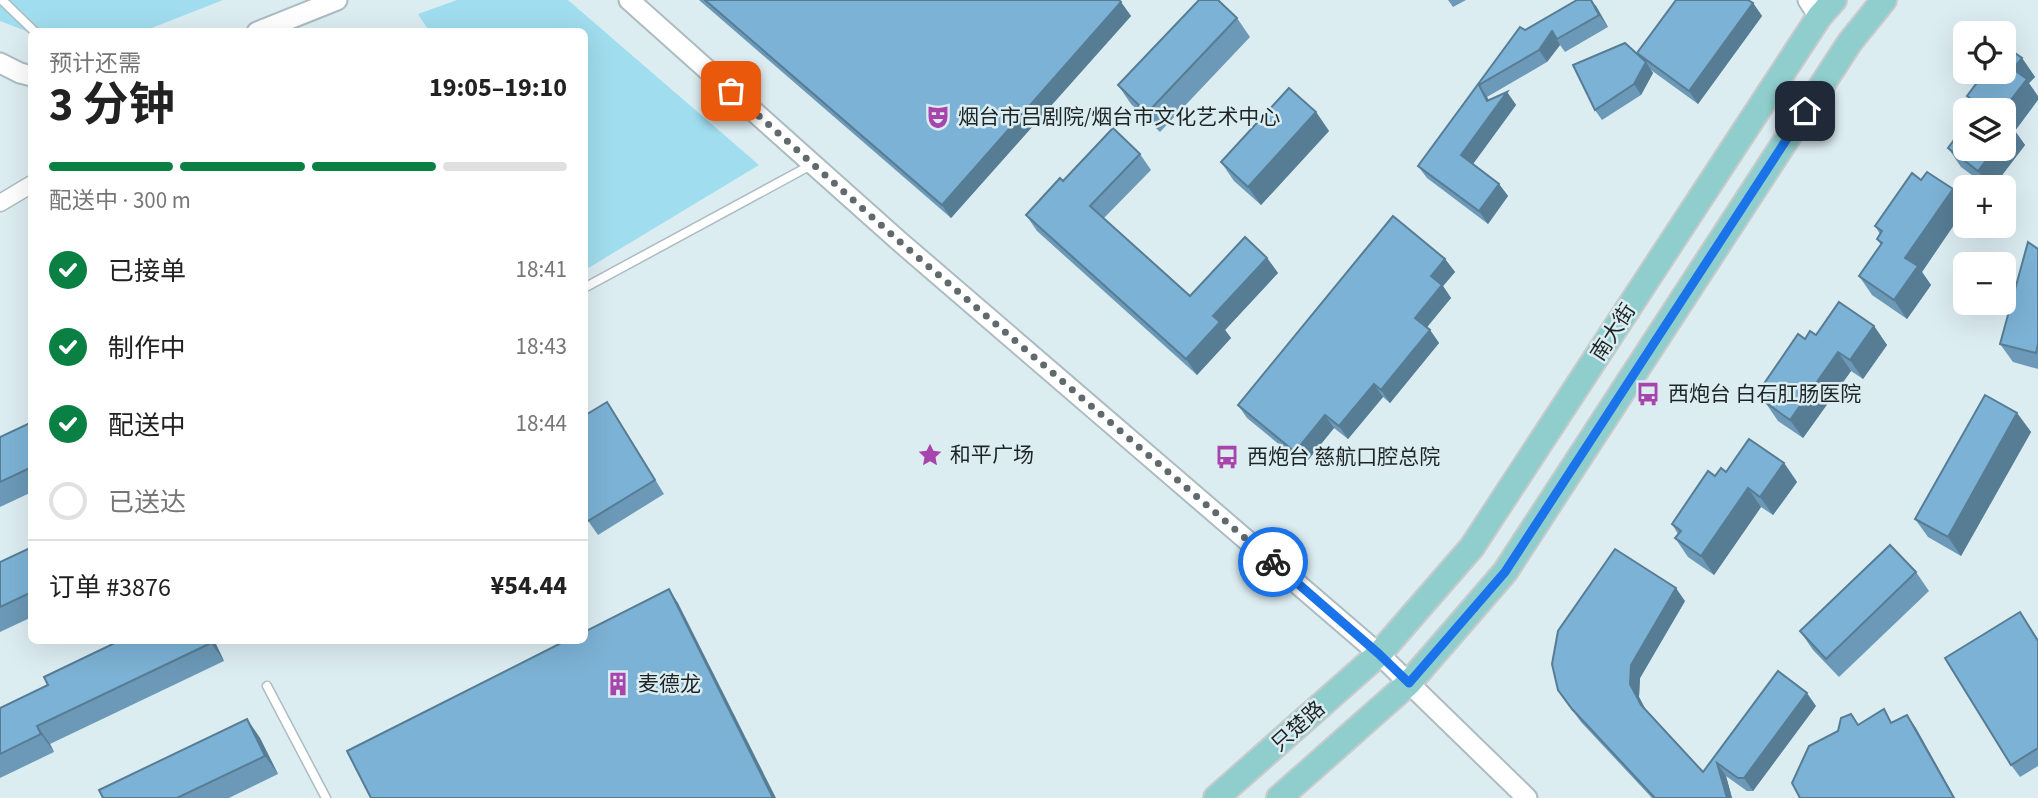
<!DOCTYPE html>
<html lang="zh">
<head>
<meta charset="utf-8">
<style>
	:root { --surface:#fff; --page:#f2f2f2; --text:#222; --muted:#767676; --line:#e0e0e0; --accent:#0b8043 }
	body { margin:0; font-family:"Source Sans 3","Noto Sans SC",sans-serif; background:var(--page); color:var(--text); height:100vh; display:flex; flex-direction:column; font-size:26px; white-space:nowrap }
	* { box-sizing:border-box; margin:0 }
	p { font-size:23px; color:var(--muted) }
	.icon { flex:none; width:38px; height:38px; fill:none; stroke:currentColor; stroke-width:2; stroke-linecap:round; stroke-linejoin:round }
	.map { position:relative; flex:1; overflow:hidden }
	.panel { position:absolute; left:28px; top:28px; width:560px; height:616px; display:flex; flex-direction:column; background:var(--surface); border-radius:10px; box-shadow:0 7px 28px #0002 }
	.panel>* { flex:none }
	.controls { position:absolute; left:1953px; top:21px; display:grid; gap:14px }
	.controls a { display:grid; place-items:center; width:63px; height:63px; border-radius:10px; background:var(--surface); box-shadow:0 7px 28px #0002; font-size:35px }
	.pin { position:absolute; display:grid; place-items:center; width:60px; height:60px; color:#fff; margin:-30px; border-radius:14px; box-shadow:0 4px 10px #0006 }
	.courier { position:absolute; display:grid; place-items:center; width:70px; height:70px; margin:-35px; border:5px solid #1a73e8; border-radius:50%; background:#fff; color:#222; box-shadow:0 2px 9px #0007 }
	.summary em { font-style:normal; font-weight:700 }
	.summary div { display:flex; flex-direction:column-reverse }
	.summary { display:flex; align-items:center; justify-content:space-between; height:119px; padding:0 21px }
	h1 { font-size:46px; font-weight:700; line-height:52px }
	.bar { display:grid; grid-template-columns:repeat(4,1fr); gap:10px 7px; align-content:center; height:84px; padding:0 21px }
	.bar i { height:9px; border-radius:5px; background:var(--line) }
	.bar .active { background:var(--accent) }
	.bar p { grid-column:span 4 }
	.line { display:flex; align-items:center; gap:18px; padding:0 21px; border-top:2px solid var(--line) }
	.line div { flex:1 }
	ol { padding:0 21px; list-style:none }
	li { display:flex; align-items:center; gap:21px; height:77px }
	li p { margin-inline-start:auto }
	li .icon { padding:7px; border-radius:50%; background:var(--accent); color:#fff; stroke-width:4 }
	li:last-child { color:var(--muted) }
	li i { width:38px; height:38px; border:4px solid var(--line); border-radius:50% }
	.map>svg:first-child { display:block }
	.green { fill:#a0ddee }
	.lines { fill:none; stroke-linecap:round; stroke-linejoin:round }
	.service-casing { stroke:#acbcc1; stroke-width:11 }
	.minor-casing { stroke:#acbcc1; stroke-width:19 }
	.tertiary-casing { stroke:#acbcc1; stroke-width:23 }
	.primary-casing { stroke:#c9cacb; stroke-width:28 }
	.service { stroke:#fff; stroke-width:8 }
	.minor { stroke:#fff; stroke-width:16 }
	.tertiary { stroke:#fff; stroke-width:19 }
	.primary { stroke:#8fcecd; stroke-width:24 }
	.wall { fill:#6b99b7 }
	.shaded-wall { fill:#577d95 }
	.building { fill:#7cb2d5; stroke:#577d95; stroke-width:2 }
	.done { stroke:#606a6d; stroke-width:7; stroke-dasharray:0 12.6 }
	.route { stroke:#1a73e8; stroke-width:9 }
	.labels { text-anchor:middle; stroke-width:5; stroke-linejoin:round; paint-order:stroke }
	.poi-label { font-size:21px; fill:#1d2426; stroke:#dcedf2; text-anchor:start }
	.street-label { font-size:21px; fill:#1d2426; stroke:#dcedf2 }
</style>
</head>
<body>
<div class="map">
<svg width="2038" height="798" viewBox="0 0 2038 798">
	<rect width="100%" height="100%" fill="#dcedf2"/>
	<g class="green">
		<polygon points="0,0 223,0 144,31 31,33 0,21"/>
		<polygon points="457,0 568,0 759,165 585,270 584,32 429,31 418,14"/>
	</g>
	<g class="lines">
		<g class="service-casing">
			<g id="service">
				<polyline points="2,0 35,32"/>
				<polyline points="584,288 813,164"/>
				<polyline points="267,686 326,798"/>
			</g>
		</g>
		<g class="minor-casing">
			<polyline id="minor" points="0,203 32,184"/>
		</g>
		<g class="tertiary-casing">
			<g id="tertiary">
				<polyline points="629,0 899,241 1379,654 1527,798"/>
				<polyline points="1808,0 1819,17"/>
				<polyline points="257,32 337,0"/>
				<polyline points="0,63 20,73 32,76"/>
			</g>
		</g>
		<g class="primary-casing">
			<g id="primary">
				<polyline points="1216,798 1379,654 1472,547 1819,17 1834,0"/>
				<polyline points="1279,798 1409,683 1505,572 1850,42 1884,0"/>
			</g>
		</g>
		<use href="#service" class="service"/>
		<use href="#minor" class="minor"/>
		<use href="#tertiary" class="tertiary"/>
		<use href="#primary" class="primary"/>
	</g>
	<g class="wall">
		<polygon points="699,0 1119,0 1131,16 951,218"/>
		<polygon points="1448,0 1466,0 1453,7"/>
		<polygon points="1753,3 1762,16 1698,104 1651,70 1653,73 1641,95 1602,120 1595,110 1638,55"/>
		<polygon points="1596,6 1608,27 1565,52 1560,45 1547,62 1487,97 1489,100 1507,92 1516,105 1473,164 1499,184 1508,196 1488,224 1427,178 1418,166 1520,27 1525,30"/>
		<polygon points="1237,18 1250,37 1160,132 1131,104 1118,85"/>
		<polygon points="2022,58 2035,77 2029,83 2015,131 2025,145 1993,187 1988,187 1961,167 1948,148 1976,110 1967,96"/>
		<polygon points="1316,112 1329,131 1261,205 1234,181 1221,162"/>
		<polygon points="1140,154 1151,170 1104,218 1190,296 1267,258 1278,273 1225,330 1231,338 1197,375 1037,231 1026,215 1063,181"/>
		<polygon points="1965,207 1922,272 1931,285 1907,319 1872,295 1859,276 1881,245 1877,239 1880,234 1875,226"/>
		<polygon points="2038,249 2038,369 2013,362 2000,344"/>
		<polygon points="1445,259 1455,272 1443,286 1451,298 1426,327 1430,330 1439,343 1390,403 1383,397 1348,439 1334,428 1304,465 1247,418 1238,405"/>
		<polygon points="1874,326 1887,345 1863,379 1851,371 1803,438 1778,421 1765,402 1768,397 1761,388 1816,335"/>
		<polygon points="2017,413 2031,432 1961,556 1928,537 1915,519"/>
		<polygon points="616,416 664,494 598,535 584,515"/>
		<polygon points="32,422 32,492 0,507 0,437"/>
		<polygon points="1784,463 1797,482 1773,515 1761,507 1714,575 1688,557 1675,538 1678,534 1672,524 1715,476 1726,472"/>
		<polygon points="32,547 32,617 0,632 0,562"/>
		<polygon points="1916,572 1929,591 1839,677 1813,650 1800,631"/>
		<polygon points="1685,601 1640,678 1639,697 1646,710 1703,772 1816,706 1753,791 1747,791 1726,776 1732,798 1652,798 1581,722 1558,690"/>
		<polygon points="2029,625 2038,640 2038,766 2020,777 2011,765"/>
		<polygon points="121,640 214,640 224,661 50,744 54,752 0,778 0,708 48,685"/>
		<polygon points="247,719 260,738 278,774 229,798 103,798"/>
	</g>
	<g class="shaded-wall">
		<polygon points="1591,0 1596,6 1608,27 1599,15"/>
		<polygon points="1121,2 1131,16 951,218 942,205"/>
		<polygon points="1753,3 1762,16 1698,104 1689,91"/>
		<polygon points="1552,31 1560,45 1547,62 1539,50"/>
		<polygon points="2022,58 2035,77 2029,83 2038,96 2038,100 2015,131 2025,145 1993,187 1990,187 1978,171 1995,149 2004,149 2004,110 2013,69"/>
		<polygon points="1646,62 1653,73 1641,95 1634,84"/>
		<polygon points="1479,85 1487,97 1494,110 1507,92 1516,105 1470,168 1461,155 1487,101"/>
		<polygon points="1316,112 1329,131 1261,205 1248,187"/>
		<polygon points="1499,184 1508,196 1488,224 1479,211"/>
		<polygon points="1953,189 1965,209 1922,272 1931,285 1907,319 1894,300 1905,258"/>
		<polygon points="1267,258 1278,273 1225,330 1231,338 1197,375 1186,359 1213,316"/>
		<polygon points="1445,259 1455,272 1443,286 1451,298 1424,331 1415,318 1431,276"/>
		<polygon points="1874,326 1887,345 1863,379 1850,360"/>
		<polygon points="1430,330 1439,343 1390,403 1381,390"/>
		<polygon points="1838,352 1851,371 1803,438 1790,420"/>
		<polygon points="1374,384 1383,397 1348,439 1339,426"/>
		<polygon points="2017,413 2031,432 1961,556 1948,537"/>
		<polygon points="1325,415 1334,428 1304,465 1295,452"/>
		<polygon points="1784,463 1797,482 1773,515 1760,497"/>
		<polygon points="1748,488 1761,507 1714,575 1701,556"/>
		<polygon points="1676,588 1685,601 1640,678 1639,697 1650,718 1641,705 1630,684 1631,665"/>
		<polygon points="669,589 678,603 776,798 773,798"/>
		<polygon points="209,640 214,640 224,661 211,643"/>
		<polygon points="1807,693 1816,706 1753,791 1744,778"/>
		<polygon points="1907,715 1916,728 1955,798 1954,798"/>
		<polygon points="247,719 260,738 278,774 265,756"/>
		<polygon points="37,726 50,744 54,752 41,734"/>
		<polygon points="1717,763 1726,776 1732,798 1727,798"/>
	</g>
	<g class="building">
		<polygon points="705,0 1119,0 1121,2 942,205"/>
		<polygon points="1199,0 1218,0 1237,18 1147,113 1118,85"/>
		<polygon points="1577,0 1591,0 1599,15 1557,39 1552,31 1539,50 1479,85 1487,101 1507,92 1461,155 1499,184 1479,211 1418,166 1520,27 1525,30"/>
		<polygon points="1676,0 1748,0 1753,3 1689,91 1637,53"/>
		<polygon points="1625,43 1646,62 1634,84 1595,110 1573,65"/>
		<polygon points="2005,46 2022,58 2013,69 2027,79 2003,110 1976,110 1980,105 1967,96 1985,72 2004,72 2004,47"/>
		<polygon points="1289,88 1316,112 1248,187 1221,162"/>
		<polygon points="2004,121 2012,127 2004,137"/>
		<polygon points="1965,125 1965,149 1995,149 1978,171 1948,148"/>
		<polygon points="1113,128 1140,154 1090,206 1190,296 1245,237 1267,258 1213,316 1220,322 1186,359 1026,215 1060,178 1063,181"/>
		<polygon points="1927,172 1953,189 1905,258 1918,266 1894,300 1859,276 1882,243 1877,239 1882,231 1875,226 1912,173 1921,180"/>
		<polygon points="1393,216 1445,259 1431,276 1442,285 1415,318 1430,330 1381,390 1374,384 1339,426 1325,415 1295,452 1238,405"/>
		<polygon points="2028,242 2038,249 2038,344 2036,353 2000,344"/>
		<polygon points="1839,302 1874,326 1850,360 1838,352 1790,420 1765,402 1770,394 1761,388 1798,334 1805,339 1810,331 1816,335"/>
		<polygon points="1985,395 2017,413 1948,537 1915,519"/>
		<polygon points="607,402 655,480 588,521 584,515 584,416"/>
		<polygon points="32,422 32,467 0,482 0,437"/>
		<polygon points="1749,439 1784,463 1760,497 1748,488 1701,556 1675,538 1681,531 1672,524 1708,471 1715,476 1721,468 1726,472"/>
		<polygon points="1890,545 1916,572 1826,659 1800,631"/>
		<polygon points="32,547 32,592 0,607 0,562"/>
		<polygon points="1615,549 1676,588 1631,665 1630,684 1641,705 1703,772 1778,671 1807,693 1744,778 1738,778 1717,763 1727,798 1655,798 1572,709 1558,690 1552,664 1558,631"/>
		<polygon points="669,589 773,798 371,798 347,751 567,640 584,640 584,632"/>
		<polygon points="2020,612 2038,641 2038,748 2011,765 1945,658"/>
		<polygon points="121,640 209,640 211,643 37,726 41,734 0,754 0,708 48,685 44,677"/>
		<polygon points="1884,709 1891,723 1907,715 1954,798 1800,798 1792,783 1809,746 1838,731 1841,718 1851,714 1858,725"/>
		<polygon points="247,719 265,756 177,798 103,798 99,790"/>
	</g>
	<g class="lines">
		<polyline class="done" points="731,91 899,241 1273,562"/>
		<polyline class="route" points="1273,562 1379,654 1409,683 1505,572 1805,111"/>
	</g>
	<defs>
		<g id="theatre-bare" transform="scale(1.89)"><path d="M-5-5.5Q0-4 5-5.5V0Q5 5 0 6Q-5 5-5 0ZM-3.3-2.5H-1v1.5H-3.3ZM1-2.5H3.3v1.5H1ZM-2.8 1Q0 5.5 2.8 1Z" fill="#a745ac" stroke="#dcedf2" stroke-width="2.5" paint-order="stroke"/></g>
		<g id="bus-bare" transform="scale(1.89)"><path d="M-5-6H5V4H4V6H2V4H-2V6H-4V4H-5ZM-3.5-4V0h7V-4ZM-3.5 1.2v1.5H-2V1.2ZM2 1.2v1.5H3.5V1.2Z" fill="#a745ac" stroke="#dcedf2" stroke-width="2.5" paint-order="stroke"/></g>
		<g id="sight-bare" transform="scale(1.89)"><path d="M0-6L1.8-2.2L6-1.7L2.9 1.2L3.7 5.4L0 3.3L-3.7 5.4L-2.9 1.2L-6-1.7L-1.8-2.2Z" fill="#a745ac" stroke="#dcedf2" stroke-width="2.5" paint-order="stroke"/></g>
		<g id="building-bare" transform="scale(1.89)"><path d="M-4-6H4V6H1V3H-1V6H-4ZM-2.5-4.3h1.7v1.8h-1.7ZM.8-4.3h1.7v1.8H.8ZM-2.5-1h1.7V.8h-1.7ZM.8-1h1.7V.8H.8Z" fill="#a745ac" stroke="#dcedf2" stroke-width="2.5" paint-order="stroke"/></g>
	</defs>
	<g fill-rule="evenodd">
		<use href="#theatre-bare" x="938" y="117"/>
		<use href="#bus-bare" x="1648" y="394"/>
		<use href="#sight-bare" x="930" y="455"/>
		<use href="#bus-bare" x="1227" y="457"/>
		<use href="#building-bare" x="618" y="684"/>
	</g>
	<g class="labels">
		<g class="poi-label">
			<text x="958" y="124">烟台市吕剧院/烟台市文化艺术中心</text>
			<text x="1668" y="401">西炮台 白石肛肠医院</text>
			<text x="950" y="462">和平广场</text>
			<text x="1247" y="464">西炮台 慈航口腔总院</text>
			<text x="638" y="691">麦德龙</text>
		</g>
		<g class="street-label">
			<text transform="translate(1613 332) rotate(-57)" y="7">南大街</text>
			<text transform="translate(1298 726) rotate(-42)" y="7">只楚路</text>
		</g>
	</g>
</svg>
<div class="controls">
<a><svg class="icon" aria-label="locate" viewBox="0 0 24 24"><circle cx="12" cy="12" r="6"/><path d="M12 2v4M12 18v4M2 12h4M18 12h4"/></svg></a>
<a><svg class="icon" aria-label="layers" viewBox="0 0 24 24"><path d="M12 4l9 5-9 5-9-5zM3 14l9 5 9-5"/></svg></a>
<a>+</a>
<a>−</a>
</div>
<div class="pin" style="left:731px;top:91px;background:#ea580c"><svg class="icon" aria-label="bag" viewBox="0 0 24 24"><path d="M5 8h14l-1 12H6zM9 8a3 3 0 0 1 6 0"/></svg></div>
<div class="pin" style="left:1805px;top:111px;background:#1f2937"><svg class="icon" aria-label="home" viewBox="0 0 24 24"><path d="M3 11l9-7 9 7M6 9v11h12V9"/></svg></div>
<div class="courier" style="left:1273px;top:562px"><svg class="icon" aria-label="bike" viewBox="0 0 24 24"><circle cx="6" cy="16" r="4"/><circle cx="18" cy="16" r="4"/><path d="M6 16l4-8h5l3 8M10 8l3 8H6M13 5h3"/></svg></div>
<section class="panel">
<div class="summary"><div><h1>3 分钟</h1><p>预计还需</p></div><em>19:05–19:10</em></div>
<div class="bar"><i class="active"></i><i class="active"></i><i class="active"></i><i></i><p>配送中 · 300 m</p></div>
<ol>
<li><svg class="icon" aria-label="check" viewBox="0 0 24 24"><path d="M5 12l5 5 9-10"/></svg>已接单<p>18:41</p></li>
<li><svg class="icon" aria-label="check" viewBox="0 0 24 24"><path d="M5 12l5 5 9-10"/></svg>制作中<p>18:43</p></li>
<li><svg class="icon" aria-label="check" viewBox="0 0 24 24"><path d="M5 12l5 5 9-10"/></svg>配送中<p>18:44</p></li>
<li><i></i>已送达</li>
</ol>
<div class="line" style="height:91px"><div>订单 #3876</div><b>¥54.44</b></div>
</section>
</div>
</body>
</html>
